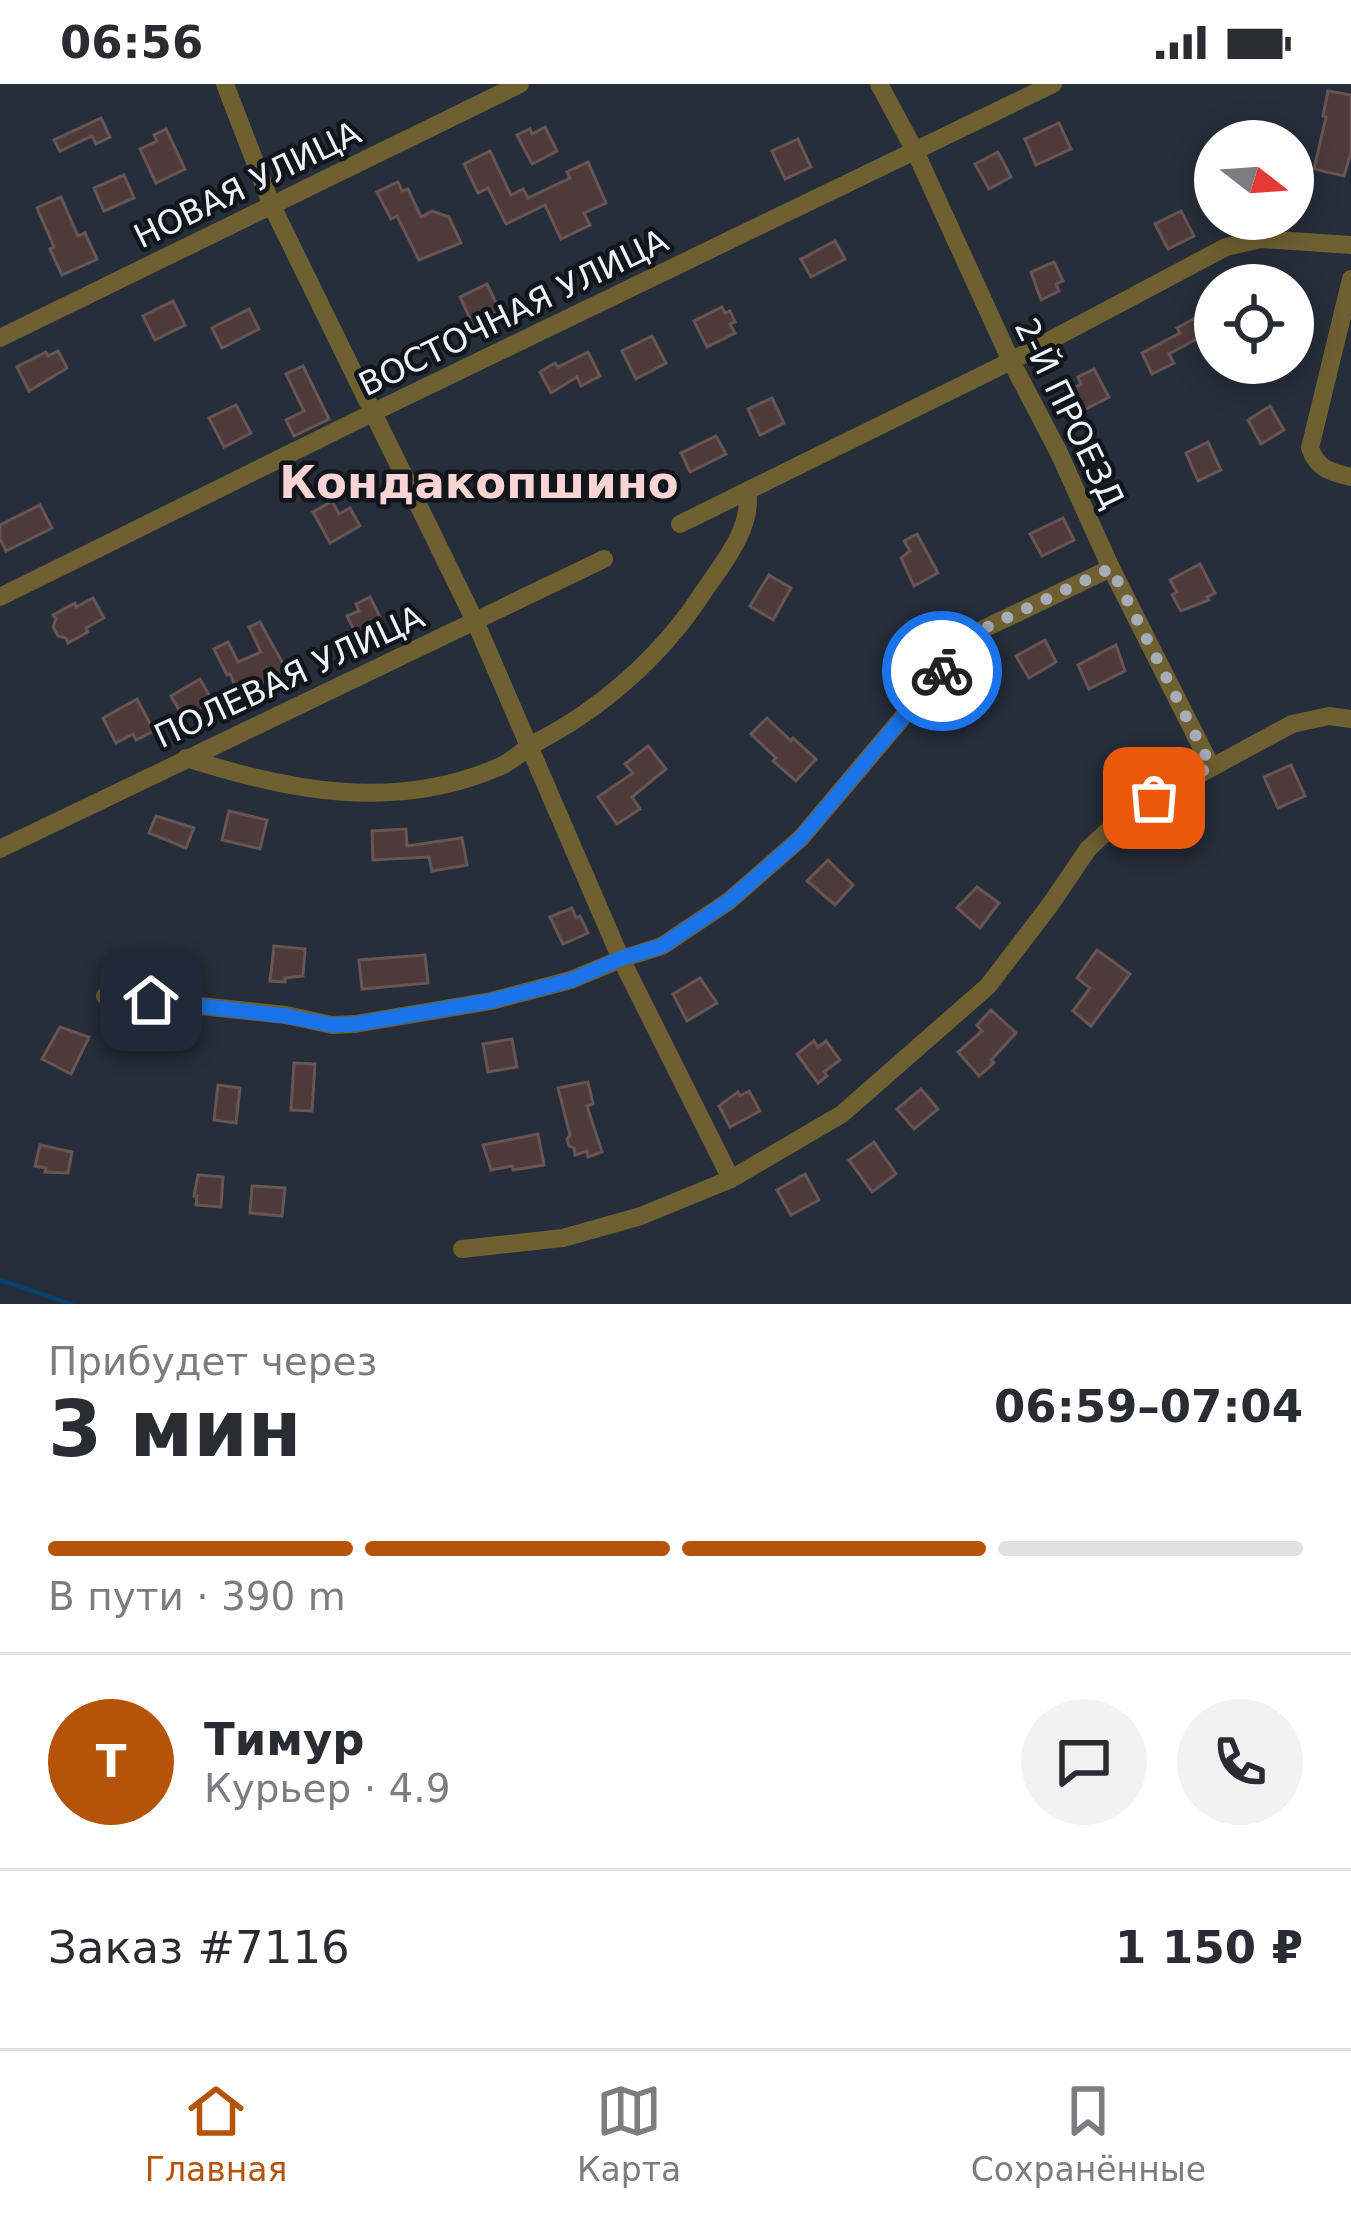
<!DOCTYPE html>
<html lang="ru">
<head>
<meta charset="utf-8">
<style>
	:root { --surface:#fff; --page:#f2f2f3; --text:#2b2b33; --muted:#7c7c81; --line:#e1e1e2; --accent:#b45309 }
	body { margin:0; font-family:"DejaVu Sans",sans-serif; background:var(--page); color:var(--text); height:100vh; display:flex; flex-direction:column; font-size:45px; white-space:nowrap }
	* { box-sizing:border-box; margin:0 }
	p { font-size:39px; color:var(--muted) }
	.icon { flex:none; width:66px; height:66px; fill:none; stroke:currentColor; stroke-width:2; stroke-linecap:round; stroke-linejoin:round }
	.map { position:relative; height:1220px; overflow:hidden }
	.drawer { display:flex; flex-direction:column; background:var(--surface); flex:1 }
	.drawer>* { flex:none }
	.needle { width:78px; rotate:107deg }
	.tools { position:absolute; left:1194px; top:36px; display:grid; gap:24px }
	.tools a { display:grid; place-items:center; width:120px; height:120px; border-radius:50%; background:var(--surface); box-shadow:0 6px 30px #0003; font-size:60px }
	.pin { position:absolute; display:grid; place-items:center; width:102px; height:102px; color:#fff; margin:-51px; border-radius:24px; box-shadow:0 6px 18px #0006 }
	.courier { position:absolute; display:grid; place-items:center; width:120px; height:120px; margin:-60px; border:9px solid #1a73e8; border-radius:50%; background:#fff; color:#222; box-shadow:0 3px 15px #0007 }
	.overview em { font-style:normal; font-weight:800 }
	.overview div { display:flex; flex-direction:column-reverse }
	.overview { display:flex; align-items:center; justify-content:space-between; height:204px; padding:0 48px }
	h1 { font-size:78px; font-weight:800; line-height:90px }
	.bar { display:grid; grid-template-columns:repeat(4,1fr); gap:18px 12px; align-content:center; height:144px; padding:0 48px }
	.bar i { height:15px; border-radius:9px; background:var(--line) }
	.bar .current { background:var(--accent) }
	.bar p { grid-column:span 4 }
	.line { display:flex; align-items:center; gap:30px; padding:0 48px; border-top:3px solid var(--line) }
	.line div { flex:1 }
	.round { display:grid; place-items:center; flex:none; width:126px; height:126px; border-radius:63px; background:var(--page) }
	.status { display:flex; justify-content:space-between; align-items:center; height:84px; padding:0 60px; background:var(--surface); direction:ltr }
	.status svg { height:33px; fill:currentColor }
	.menu { display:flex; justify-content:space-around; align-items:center; height:168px; border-top:3px solid var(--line); background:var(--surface); font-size:33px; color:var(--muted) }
	.menu a { display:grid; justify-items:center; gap:6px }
	.menu .current { color:var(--accent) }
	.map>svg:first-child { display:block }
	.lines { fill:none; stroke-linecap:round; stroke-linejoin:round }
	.stream { stroke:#09436b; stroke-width:4.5 }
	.building { fill:#4d3b39; stroke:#685453; stroke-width:3 }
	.street { stroke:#6f6032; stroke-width:18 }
	.done { stroke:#a7adb8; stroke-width:12; stroke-dasharray:0 21.6 }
	.route { stroke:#1a73e8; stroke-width:15 }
	.labels { text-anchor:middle; stroke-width:9; stroke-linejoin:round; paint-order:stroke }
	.street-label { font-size:33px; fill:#edf2fb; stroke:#12161c }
	.district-label { font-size:45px; font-weight:bold; fill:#f8d5d4; stroke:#12161c }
</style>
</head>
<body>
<div class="status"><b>06:56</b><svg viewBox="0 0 49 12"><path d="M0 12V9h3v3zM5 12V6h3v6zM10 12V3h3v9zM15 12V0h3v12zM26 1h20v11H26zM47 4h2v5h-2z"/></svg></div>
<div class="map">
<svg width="1351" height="1220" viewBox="0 0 1351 1220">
	<rect width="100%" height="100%" fill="#262e3b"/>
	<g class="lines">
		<polyline class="stream" points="0,1196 71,1220"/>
	</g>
	<g class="building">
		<polygon points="1328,7 1351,11 1351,68 1344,92 1314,85 1326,33 1323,32"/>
		<polygon points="101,34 110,53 96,60 92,52 60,67 54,56"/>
		<polygon points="1059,39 1071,65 1036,81 1025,55"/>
		<polygon points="545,43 557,67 532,80 517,51 530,45 532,50"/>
		<polygon points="166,45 185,85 156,99 140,65 157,57 154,51"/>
		<polygon points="798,55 811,83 785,95 772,67"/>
		<polygon points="490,67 511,111 523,105 528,114 570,94 567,88 588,78 606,119 584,129 590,141 561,155 545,121 506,140 488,104 478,109 464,80"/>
		<polygon points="998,68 1011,93 989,105 975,80"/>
		<polygon points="124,91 134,114 104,127 94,104"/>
		<polygon points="398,98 402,107 408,105 421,133 432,127 449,133 461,159 419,176 397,132 391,135 377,108"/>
		<polygon points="61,113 78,152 85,149 97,175 62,191 50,165 54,163 37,124"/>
		<polygon points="1181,127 1194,152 1168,165 1155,140"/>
		<polygon points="835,157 845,175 811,193 801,175"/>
		<polygon points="1054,178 1063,197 1056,200 1059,207 1041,216 1031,188"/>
		<polygon points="487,200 500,227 473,241 460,213"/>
		<polygon points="173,217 185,241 155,256 143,232"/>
		<polygon points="722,223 725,229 730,227 735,238 730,240 735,249 707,263 694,237"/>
		<polygon points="249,225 259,245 222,264 212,244"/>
		<polygon points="1197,233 1206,250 1169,270 1174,279 1152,290 1142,269 1180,249 1177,244"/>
		<polygon points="652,252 666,279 636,295 622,267"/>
		<polygon points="58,267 67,284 29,307 17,283 46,268 48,272"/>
		<polygon points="588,268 600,292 581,302 577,293 551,309 540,288 555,279 558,283"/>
		<polygon points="303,282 329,335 294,352 286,336 304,327 286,290"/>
		<polygon points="1094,285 1109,313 1084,326 1072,305 1081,300 1078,293"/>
		<polygon points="772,314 784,339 760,351 748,325"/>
		<polygon points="236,321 251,349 224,363 209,334"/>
		<polygon points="1270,322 1284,346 1261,360 1248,336"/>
		<polygon points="716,352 726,370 690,388 681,369"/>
		<polygon points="1208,358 1221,386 1198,397 1186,369"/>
		<polygon points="332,417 339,430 350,424 360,442 330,459 313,428"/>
		<polygon points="40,421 52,444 6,467 0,455 0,441"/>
		<polygon points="1063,434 1074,456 1042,472 1030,450"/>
		<polygon points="917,450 938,489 914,502 901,474 910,467 904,457"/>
		<polygon points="1200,480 1215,509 1207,513 1209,516 1181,527 1172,511 1177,508 1170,496"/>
		<polygon points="769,491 791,504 773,536 750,522"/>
		<polygon points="370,513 385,543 359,556 347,532 359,527 356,520"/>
		<polygon points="93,514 104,534 86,544 88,548 68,559 66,554 58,552 53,543 56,535 53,531 75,519 76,523"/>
		<polygon points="260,538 287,587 283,589 287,597 270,605 266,597 239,610 230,590 227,591 214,565 228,558 238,578 261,568 249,543"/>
		<polygon points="1045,556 1056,578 1029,594 1016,572"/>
		<polygon points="1116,561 1125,587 1089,605 1078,581"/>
		<polygon points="200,595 213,618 189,631 184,623 179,626 171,612"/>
		<polygon points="137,615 154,647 136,656 133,650 116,659 103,634"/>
		<polygon points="767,634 791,657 793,654 816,675 796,697 773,677 776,674 751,650"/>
		<polygon points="648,662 666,685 632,713 640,725 617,740 598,713 633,689 625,680"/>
		<polygon points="1291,681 1305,712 1278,724 1264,693"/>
		<polygon points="229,727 267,736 260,765 222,756"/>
		<polygon points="156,732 194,744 186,764 149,749"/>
		<polygon points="406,745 407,762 462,754 467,781 432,787 429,773 373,776 372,747"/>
		<polygon points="828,776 853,801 835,821 807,797"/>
		<polygon points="977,803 999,819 980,844 957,824"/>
		<polygon points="572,824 576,834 580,832 588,849 563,860 550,833"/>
		<polygon points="274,862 305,865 303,892 285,894 285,898 270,897"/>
		<polygon points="1097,866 1130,890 1091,942 1073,927 1090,904 1077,894"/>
		<polygon points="425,871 428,899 362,905 359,876"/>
		<polygon points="700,894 717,919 687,937 673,910"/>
		<polygon points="991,926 1016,949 991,976 994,979 979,992 958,968 982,947 977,941"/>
		<polygon points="60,943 89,953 71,990 42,975"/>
		<polygon points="512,955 517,983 488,988 483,960"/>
		<polygon points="814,957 818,963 826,957 840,976 824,988 827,992 818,999 797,970"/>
		<polygon points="294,979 315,980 312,1027 291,1026"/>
		<polygon points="588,998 593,1020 587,1022 602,1068 588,1073 587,1067 575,1071 574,1064 569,1062 567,1055 570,1051 558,1004"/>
		<polygon points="218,1001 240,1004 236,1039 214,1036"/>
		<polygon points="921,1005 938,1025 914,1045 897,1025"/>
		<polygon points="749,1007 760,1027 730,1043 719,1022 738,1008 740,1012"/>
		<polygon points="538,1050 544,1081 513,1086 512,1082 491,1086 483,1061"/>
		<polygon points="874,1058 896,1090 872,1108 849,1076"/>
		<polygon points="40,1061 72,1068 68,1089 45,1088 46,1084 35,1082"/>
		<polygon points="805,1090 819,1116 791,1131 777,1106"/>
		<polygon points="198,1091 223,1093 221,1123 196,1121 197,1112 194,1112"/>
		<polygon points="252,1102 285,1104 282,1132 250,1129"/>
	</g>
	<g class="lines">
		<g class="street">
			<polyline points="225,0 272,122 475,537 621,875 731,1095"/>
			<polyline points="879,0 915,67 1011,277 1058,367 1111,484 1211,682"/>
			<path d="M 1351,195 L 1310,364 C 1317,385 1331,388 1351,393"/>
			<polyline points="0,254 520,0"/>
			<polyline points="680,440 1011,277 1226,163 1261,155 1351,161"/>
			<polyline points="0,513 374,328 1053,0"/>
			<path d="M 186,674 C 289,707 395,728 499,683 C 513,677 524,665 537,658 C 601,625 660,573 700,513 C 720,483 754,444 747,407"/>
			<polyline points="0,765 604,475"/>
			<polyline points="105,912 286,931 332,941 355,940 491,917 571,896 621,875 662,862 729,817 801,754 973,550 1111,484"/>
			<polyline points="462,1165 563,1154 641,1132 731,1095 842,1030 988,902 1050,821 1088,765 1126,730 1292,640 1329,632 1351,635"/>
		</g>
	</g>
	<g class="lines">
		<polyline class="done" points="942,587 973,550 1111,484 1211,682 1154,714"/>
		<polyline class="route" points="151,916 286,932 332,941 355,940 491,917 572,896 622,874 662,862 729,817 801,754 942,587"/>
	</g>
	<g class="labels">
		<g class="street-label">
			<text transform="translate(247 100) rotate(-26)" y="12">НОВАЯ УЛИЦА</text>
			<text transform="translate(513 228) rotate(-26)" y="12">ВОСТОЧНАЯ УЛИЦА</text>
			<text transform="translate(1070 329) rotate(64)" y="12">2-Й ПРОЕЗД</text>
			<text transform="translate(289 592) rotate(-25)" y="12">ПОЛЕВАЯ УЛИЦА</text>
		</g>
		<g class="district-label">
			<text x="479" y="414">Кондакопшино</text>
		</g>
	</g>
</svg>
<div class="tools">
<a><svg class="needle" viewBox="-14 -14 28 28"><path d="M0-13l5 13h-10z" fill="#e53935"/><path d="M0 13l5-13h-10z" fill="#7c7c81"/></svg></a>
<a><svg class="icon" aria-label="locate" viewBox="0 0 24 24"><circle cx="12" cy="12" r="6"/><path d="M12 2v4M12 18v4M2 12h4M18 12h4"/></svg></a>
</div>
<div class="pin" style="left:1154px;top:714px;background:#ea580c"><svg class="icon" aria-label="bag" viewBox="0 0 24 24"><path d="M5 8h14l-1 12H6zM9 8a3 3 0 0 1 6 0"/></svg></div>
<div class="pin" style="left:151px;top:916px;background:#1f2937"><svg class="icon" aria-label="home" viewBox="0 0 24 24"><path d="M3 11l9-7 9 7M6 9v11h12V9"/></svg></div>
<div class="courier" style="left:942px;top:587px"><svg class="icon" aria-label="bike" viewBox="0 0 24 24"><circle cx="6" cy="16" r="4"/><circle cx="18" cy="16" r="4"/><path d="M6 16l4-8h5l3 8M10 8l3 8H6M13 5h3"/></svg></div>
</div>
<section class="drawer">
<div class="overview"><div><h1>3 мин</h1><p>Прибудет через</p></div><em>06:59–07:04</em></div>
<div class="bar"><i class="current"></i><i class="current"></i><i class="current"></i><i></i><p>В пути · 390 m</p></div>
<div class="line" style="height:216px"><b class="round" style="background:var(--accent);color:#fff">Т</b><div><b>Тимур</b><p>Курьер · 4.9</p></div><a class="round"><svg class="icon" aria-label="chat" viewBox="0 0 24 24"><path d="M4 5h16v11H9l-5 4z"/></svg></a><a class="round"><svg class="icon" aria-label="phone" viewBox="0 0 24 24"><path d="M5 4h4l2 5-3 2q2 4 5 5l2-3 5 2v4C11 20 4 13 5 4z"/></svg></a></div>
<div class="line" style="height:156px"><div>Заказ #7116</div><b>1 150 ₽</b></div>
</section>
<nav class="menu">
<a class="current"><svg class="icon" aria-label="home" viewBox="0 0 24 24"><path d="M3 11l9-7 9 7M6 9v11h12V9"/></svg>Главная</a>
<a><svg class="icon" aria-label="map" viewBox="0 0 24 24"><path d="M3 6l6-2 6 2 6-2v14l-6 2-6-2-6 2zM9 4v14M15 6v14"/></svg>Карта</a>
<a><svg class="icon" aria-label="saved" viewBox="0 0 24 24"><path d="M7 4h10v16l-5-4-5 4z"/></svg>Сохранённые</a>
</nav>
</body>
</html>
